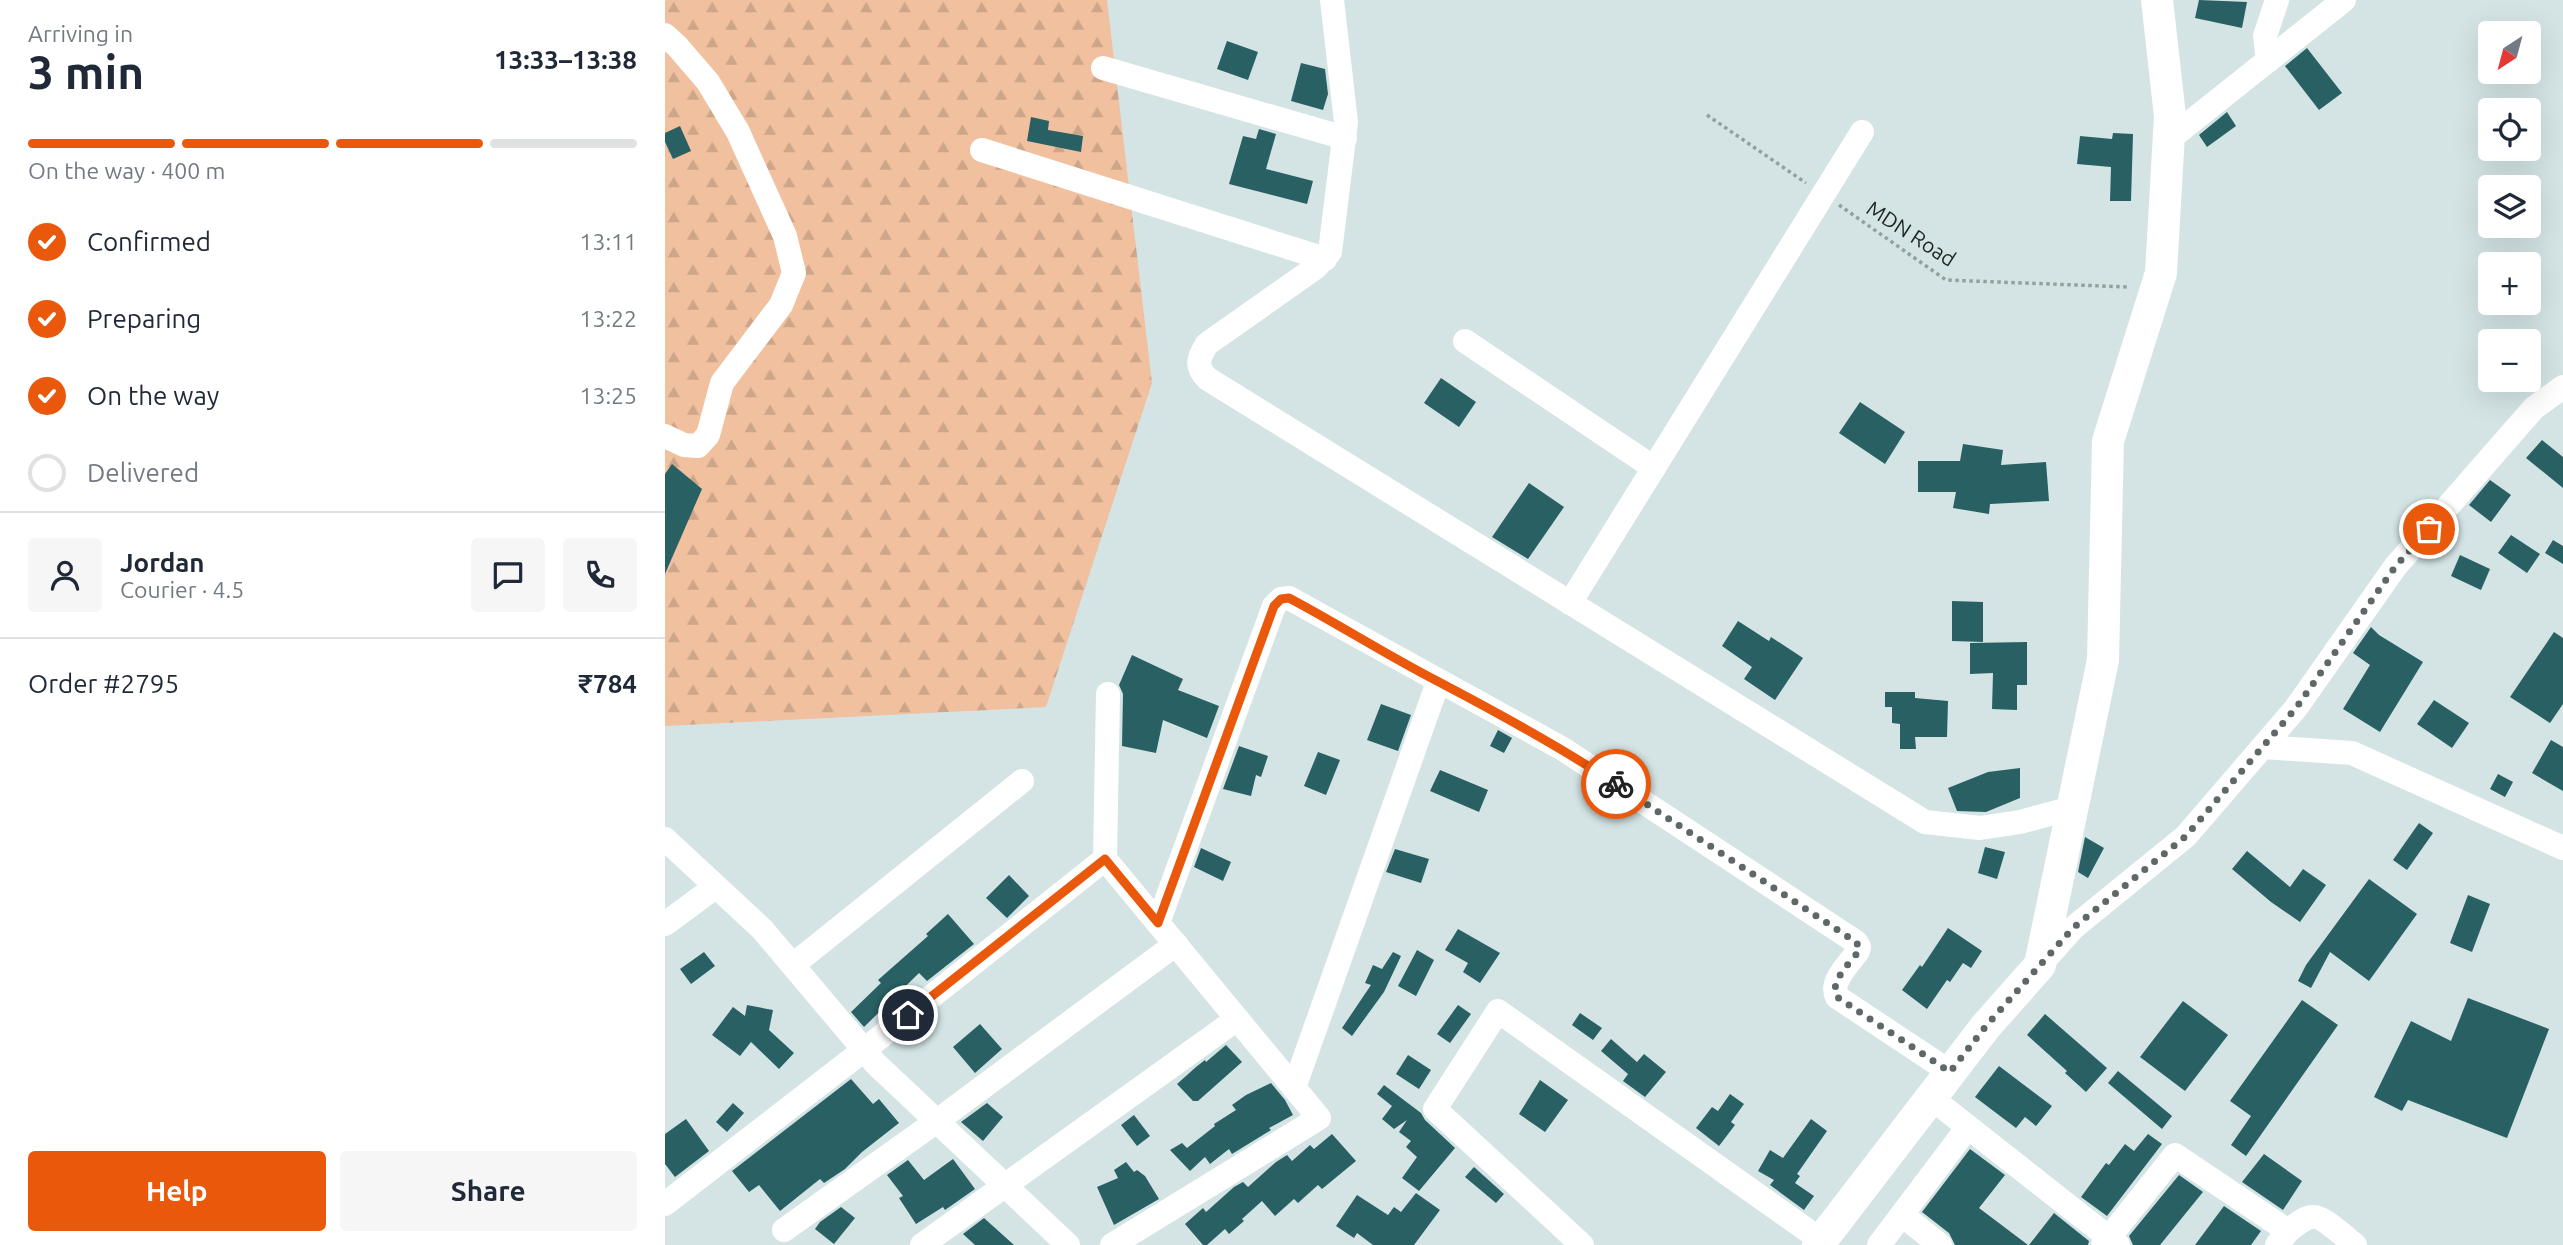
<!DOCTYPE html>
<html lang="en">
<head>
<meta charset="utf-8">
<style>
	:root { --surface:#fff; --page:#f6f6f7; --text:#1f2937; --muted:#747a83; --line:#e0e1e3; --accent:#ea580c }
	body { margin:0; font-family:Ubuntu,sans-serif; background:var(--page); color:var(--text); height:100vh; display:flex; flex-direction:column; font-size:26px; white-space:nowrap }
	* { box-sizing:border-box; margin:0 }
	p { font-size:23px; color:var(--muted) }
	.icon { flex:none; width:38px; height:38px; fill:none; stroke:currentColor; stroke-width:2; stroke-linecap:round; stroke-linejoin:round }
	.map { position:relative; flex:1; overflow:hidden }
	.panel { display:flex; flex-direction:column; background:var(--surface); width:665px }
	.panel>* { flex:none }
	.needle { width:46px; rotate:216deg }
	.fabs { position:absolute; left:1813px; top:21px; display:grid; gap:14px }
	.fabs a { display:grid; place-items:center; width:63px; height:63px; border-radius:7px; background:var(--surface); box-shadow:0 7px 28px #0002; font-size:35px }
	.pin { position:absolute; display:grid; place-items:center; width:60px; height:60px; color:#fff; margin:-30px; border:4px solid #fff; border-radius:50%; box-shadow:0 2px 7px #0007 }
	.courier { position:absolute; display:grid; place-items:center; width:70px; height:70px; margin:-35px; border:5px solid #ea580c; border-radius:50%; background:#fff; color:#222; box-shadow:0 2px 9px #0007 }
	.headline em { font-style:normal; font-weight:700 }
	.headline div { display:flex; flex-direction:column-reverse }
	.headline { display:flex; align-items:center; justify-content:space-between; height:119px; padding:0 28px }
	h1 { font-size:46px; font-weight:700; line-height:52px }
	.bar { display:grid; grid-template-columns:repeat(4,1fr); gap:10px 7px; align-content:center; height:84px; padding:0 28px }
	.bar i { height:9px; border-radius:5px; background:var(--line) }
	.bar .active { background:var(--accent) }
	.bar p { grid-column:span 4 }
	.line { display:flex; align-items:center; gap:18px; padding:0 28px; border-top:2px solid var(--line) }
	.line div { flex:1 }
	.round { display:grid; place-items:center; flex:none; width:74px; height:74px; border-radius:7px; background:var(--page) }
	ol { padding:0 28px; list-style:none }
	li { display:flex; align-items:center; gap:21px; height:77px }
	li p { margin-inline-start:auto }
	li .icon { padding:7px; border-radius:50%; background:var(--accent); color:#fff; stroke-width:4 }
	li:last-child { color:var(--muted) }
	li i { width:38px; height:38px; border:4px solid var(--line); border-radius:50% }
	.primary-button { display:flex; gap:14px; margin-top:auto; padding:14px 28px }
	.primary-button a { flex:1; height:80px; border-radius:7px; background:var(--accent); color:#fff; font-size:28px; font-weight:700; line-height:80px; text-align:center }
	.primary-button a+a { background:var(--page); color:var(--text) }
	main { display:flex; flex:1; min-height:0 }
	.map>svg:first-child { display:block }
	.forest { fill:url(#forest-firs) }
	.building { fill:#286063 }
	.lines { fill:none; stroke-linecap:round; stroke-linejoin:round }
	.path { stroke:#93a0a0; stroke-width:3.5; stroke-dasharray:3.5 3.5; stroke-linecap:butt }
	.minor { stroke:#fff; stroke-width:24 }
	.major { stroke:#fff; stroke-width:32 }
	.done { stroke:#5e6868; stroke-width:7; stroke-dasharray:0 12.6 }
	.route { stroke:#ea580c; stroke-width:9 }
	.labels { text-anchor:middle; stroke-width:7; stroke-linejoin:round; paint-order:stroke }
	.street-label { font-size:21px; fill:#1f2525; stroke:#d4e4e5 }
</style>
</head>
<body>
<main>
<section class="panel">
<div class="headline"><div><h1>3 min</h1><p>Arriving in</p></div><em>13:33–13:38</em></div>
<div class="bar"><i class="active"></i><i class="active"></i><i class="active"></i><i></i><p>On the way · 400 m</p></div>
<ol>
<li><svg class="icon" aria-label="check" viewBox="0 0 24 24"><path d="M5 12l5 5 9-10"/></svg>Confirmed<p>13:11</p></li>
<li><svg class="icon" aria-label="check" viewBox="0 0 24 24"><path d="M5 12l5 5 9-10"/></svg>Preparing<p>13:22</p></li>
<li><svg class="icon" aria-label="check" viewBox="0 0 24 24"><path d="M5 12l5 5 9-10"/></svg>On the way<p>13:25</p></li>
<li><i></i>Delivered</li>
</ol>
<div class="line" style="height:126px"><a class="round"><svg class="icon" aria-label="person" viewBox="0 0 24 24"><circle cx="12" cy="8" r="4"/><path d="M4 21q1-7 8-7t8 7"/></svg></a><div><b>Jordan</b><p>Courier · 4.5</p></div><a class="round"><svg class="icon" aria-label="chat" viewBox="0 0 24 24"><path d="M4 5h16v11H9l-5 4z"/></svg></a><a class="round"><svg class="icon" aria-label="phone" viewBox="0 0 24 24"><path d="M5 4h4l2 5-3 2q2 4 5 5l2-3 5 2v4C11 20 4 13 5 4z"/></svg></a></div>
<div class="line" style="height:91px"><div>Order #2795</div><b>₹784</b></div>
<div class="primary-button"><a>Help</a><a>Share</a></div>
</section>
<div class="map">
<svg width="1898" height="1245" viewBox="0 0 1898 1245">
	<defs>
		<pattern id="forest-firs" width="22" height="20" patternUnits="userSpaceOnUse" patternTransform="scale(1.75)"><rect width="22" height="20" fill="#f0c09f"/><path d="M5 1l3.5 6h-7zM16 11l3.5 6h-7z" fill="#cda589"/></pattern>
	</defs>
	<rect width="100%" height="100%" fill="#d4e4e5"/>
	<polygon class="forest" points="0,0 442,0 487,383 381,707 0,726"/>
	<g class="building">
		<polygon points="1534,0 1582,2 1577,28 1530,18"/>
		<polygon points="562,41 593,52 583,80 552,69"/>
		<polygon points="1642,48 1677,93 1654,110 1620,66"/>
		<polygon points="636,63 660,69 663,94 658,110 626,101"/>
		<polygon points="1562,112 1571,126 1542,147 1534,135"/>
		<polygon points="366,117 384,121 383,130 418,136 416,152 362,141"/>
		<polygon points="15,126 26,151 8,159 0,142 0,133"/>
		<polygon points="594,129 611,134 601,169 648,181 642,204 564,184 578,136 591,139"/>
		<polygon points="1448,133 1468,134 1466,201 1445,201 1446,167 1412,164 1415,136 1447,139"/>
		<polygon points="776,378 811,402 794,427 759,403"/>
		<polygon points="1195,402 1240,432 1220,464 1174,433"/>
		<polygon points="1877,440 1898,457 1898,488 1861,458"/>
		<polygon points="1298,444 1338,450 1336,465 1381,462 1384,501 1325,504 1324,514 1288,508 1291,492 1253,492 1253,461 1295,461"/>
		<polygon points="7,464 37,489 0,574 0,474"/>
		<polygon points="1825,480 1846,495 1826,522 1804,505"/>
		<polygon points="864,483 899,507 863,559 827,537"/>
		<polygon points="1846,535 1875,554 1862,573 1833,553"/>
		<polygon points="1888,540 1898,546 1898,564 1880,553"/>
		<polygon points="1795,555 1825,569 1816,590 1786,576"/>
		<polygon points="1287,601 1318,602 1318,642 1287,641"/>
		<polygon points="1073,621 1104,641 1106,637 1138,658 1110,700 1079,679 1087,667 1057,646"/>
		<polygon points="1706,627 1714,635 1758,662 1715,732 1678,709 1705,665 1688,653"/>
		<polygon points="1889,632 1898,638 1898,704 1885,723 1845,697"/>
		<polygon points="1362,642 1362,685 1352,685 1352,710 1327,709 1328,673 1305,674 1305,643"/>
		<polygon points="467,655 518,679 513,690 554,706 542,738 498,720 491,753 457,746 458,694 454,685"/>
		<polygon points="1220,692 1250,692 1250,698 1283,701 1282,737 1250,737 1251,749 1235,749 1235,724 1227,723 1227,707 1220,707"/>
		<polygon points="1769,700 1804,723 1787,748 1752,724"/>
		<polygon points="716,704 746,715 733,751 702,740"/>
		<polygon points="833,730 847,738 839,753 825,746"/>
		<polygon points="1886,740 1898,747 1898,791 1867,773"/>
		<polygon points="574,746 603,756 596,777 591,775 586,796 558,789"/>
		<polygon points="653,752 675,760 661,795 639,786"/>
		<polygon points="1355,768 1355,798 1321,812 1292,811 1283,788 1323,772"/>
		<polygon points="775,770 823,790 814,812 765,791"/>
		<polygon points="1833,774 1848,782 1840,797 1825,789"/>
		<polygon points="1754,823 1768,833 1742,870 1728,860"/>
		<polygon points="1420,837 1439,848 1423,878 1413,872"/>
		<polygon points="1320,847 1340,852 1332,879 1313,873"/>
		<polygon points="536,848 566,862 558,881 529,867"/>
		<polygon points="730,849 764,859 756,883 721,872"/>
		<polygon points="1582,851 1625,887 1638,869 1661,885 1635,922 1606,902 1567,869"/>
		<polygon points="344,875 364,896 342,918 321,898"/>
		<polygon points="1704,879 1752,914 1704,981 1665,952 1646,988 1633,981 1641,965"/>
		<polygon points="1803,895 1825,904 1807,952 1785,943"/>
		<polygon points="283,914 309,944 262,981 254,973 199,1027 186,1012 216,983 213,980 263,936 261,934"/>
		<polygon points="1283,928 1317,951 1306,968 1298,963 1285,982 1282,980 1262,1009 1237,990 1255,965 1257,967"/>
		<polygon points="793,929 835,953 815,983 798,972 803,963 780,950"/>
		<polygon points="752,950 769,960 751,996 733,986"/>
		<polygon points="39,952 50,966 26,984 15,969"/>
		<polygon points="728,952 736,956 719,992 687,1036 677,1028 706,985 700,983 708,965 717,969"/>
		<polygon points="1803,998 1884,1029 1842,1138 1743,1100 1737,1111 1709,1097 1746,1021 1786,1041"/>
		<polygon points="1637,1000 1673,1025 1581,1156 1566,1145 1586,1116 1565,1101"/>
		<polygon points="1518,1001 1563,1035 1520,1091 1475,1057"/>
		<polygon points="82,1005 108,1010 104,1030 129,1053 114,1069 86,1042 75,1056 47,1035 68,1007 80,1016"/>
		<polygon points="793,1005 806,1014 785,1043 772,1034"/>
		<polygon points="915,1013 937,1028 928,1040 907,1025"/>
		<polygon points="1380,1014 1442,1068 1421,1092 1400,1073 1402,1071 1362,1035"/>
		<polygon points="315,1024 337,1049 310,1073 288,1047"/>
		<polygon points="946,1039 972,1062 979,1054 1001,1072 980,1097 958,1081 963,1074 936,1051"/>
		<polygon points="561,1045 577,1062 533,1101 528,1101 512,1084 531,1067 540,1060 541,1062"/>
		<polygon points="743,1055 766,1070 754,1089 731,1074"/>
		<polygon points="1334,1066 1387,1106 1371,1126 1360,1117 1351,1128 1310,1097"/>
		<polygon points="1453,1071 1507,1116 1497,1129 1443,1083"/>
		<polygon points="186,1079 208,1104 214,1099 234,1123 197,1152 180,1169 159,1183 155,1179 115,1211 94,1185 84,1192 67,1171"/>
		<polygon points="875,1080 903,1100 880,1132 854,1114"/>
		<polygon points="606,1083 620,1100 628,1115 604,1128 606,1130 567,1154 564,1149 545,1164 540,1157 525,1171 505,1150 517,1143 522,1148 550,1126 549,1124 571,1110 567,1105 581,1095"/>
		<polygon points="719,1085 756,1113 760,1120 790,1148 754,1191 737,1178 752,1157 741,1147 746,1141 734,1132 742,1120 729,1129 717,1119 727,1106 712,1094"/>
		<polygon points="1065,1094 1079,1104 1066,1122 1070,1125 1054,1146 1031,1128 1047,1107 1053,1111"/>
		<polygon points="68,1103 79,1113 62,1132 51,1122"/>
		<polygon points="322,1103 338,1117 318,1141 296,1122"/>
		<polygon points="469,1115 485,1136 472,1146 456,1125"/>
		<polygon points="21,1119 44,1151 10,1177 0,1164 0,1134"/>
		<polygon points="1146,1119 1162,1131 1132,1174 1135,1176 1130,1183 1149,1196 1139,1210 1105,1185 1109,1180 1093,1171 1105,1150 1118,1158"/>
		<polygon points="667,1134 691,1161 657,1189 653,1185 633,1203 629,1199 610,1216 597,1201 577,1219 579,1221 564,1234 560,1229 542,1245 538,1245 520,1224 538,1208 541,1212 569,1187 578,1182 583,1187 611,1162 622,1155 627,1161 645,1145 649,1149"/>
		<polygon points="1483,1134 1497,1144 1442,1216 1416,1197 1441,1163 1444,1165 1460,1144 1469,1151"/>
		<polygon points="1305,1149 1340,1175 1314,1208 1363,1245 1290,1245 1284,1233 1257,1212"/>
		<polygon points="1599,1154 1637,1181 1618,1210 1577,1182"/>
		<polygon points="288,1159 310,1189 280,1210 278,1207 251,1224 234,1198 238,1196 222,1175 243,1160 259,1180"/>
		<polygon points="461,1162 469,1172 472,1170 480,1176 494,1199 449,1225 432,1187 453,1178 449,1170"/>
		<polygon points="809,1167 839,1194 831,1203 800,1177"/>
		<polygon points="1514,1175 1538,1192 1495,1245 1468,1245 1464,1236"/>
		<polygon points="751,1193 775,1210 749,1245 708,1245 692,1233 689,1238 671,1226 692,1195 723,1215 729,1207 736,1212"/>
		<polygon points="1559,1206 1596,1231 1586,1245 1530,1245"/>
		<polygon points="176,1207 190,1218 169,1244 150,1229 155,1222"/>
		<polygon points="1389,1213 1424,1241 1423,1245 1364,1245"/>
		<polygon points="319,1218 349,1245 310,1245 298,1234"/>
	</g>
	<g class="lines">
		<g class="path">
			<polyline points="1042,115 1141,183"/>
			<polyline points="1174,205 1281,280 1463,287"/>
		</g>
		<g class="minor">
			<path d="M 667,0 L 681,122 L 665,252 L 650,268 L 542,344 C 533,358 530,367 543,379 L 1260,822 L 1315,828 L 1355,822 L 1407,808"/>
			<polyline points="0,35 12,46 43,82 73,132 120,236 129,273 116,305 57,383 43,435 33,446 19,445 0,436"/>
			<polyline points="1603,61 1600,36 1612,0"/>
			<polyline points="438,68 680,138"/>
			<polyline points="1503,140 1679,0"/>
			<polyline points="317,150 660,259"/>
			<polyline points="800,341 989,468"/>
			<polyline points="905,603 1197,132"/>
			<polyline points="1598,747 1687,753 1898,848"/>
			<polyline points="0,839 97,929 211,1064 403,1245"/>
			<polyline points="440,859 443,694"/>
			<path d="M 493,923 L 609,606 L 616,599 L 624,598 L 898,749 L 1191,942 L 1194,947 L 1193,951 C 1184,964 1164,982 1172,997 L 1285,1072"/>
			<polyline points="0,924 50,887"/>
			<polyline points="128,965 357,781"/>
			<polyline points="1375,965 1408,928 1521,836 1631,708 1730,567 1869,408 1898,387"/>
			<polyline points="629,1088 773,682"/>
			<polyline points="1265,1097 1453,1245"/>
			<polyline points="0,1204 199,1050 440,859 654,1118 447,1245"/>
			<polyline points="1237,1215 1275,1245"/>
			<polyline points="119,1230 272,1121 511,944"/>
			<path d="M 1623,1231 C 1630,1226 1639,1217 1648,1217 C 1658,1216 1681,1238 1690,1245"/>
			<polyline points="257,1245 572,1019"/>
			<polyline points="917,1245 770,1109 833,1011 1156,1240"/>
			<polyline points="1214,1245 1303,1127"/>
			<polyline points="1438,1245 1510,1155 1623,1231 1612,1245"/>
		</g>
		<polyline class="major" points="1153,1245 1321,1026 1375,965 1438,660 1443,441 1496,273 1505,116 1492,0"/>
	</g>
	<g class="lines">
		<path class="done" d="M 951,784 L 1191,942 L 1194,947 L 1194,951 C 1184,964 1164,982 1172,997 L 1285,1072 L 1321,1026 L 1408,928 L 1521,836 L 1631,708 L 1730,567 L 1764,529"/>
		<path class="route" d="M 243,1015 L 440,859 L 493,923 L 609,606 L 616,599 L 624,598 C 675,625 723,656 774,682 C 835,714 894,746 951,784"/>
	</g>
	<g class="labels">
		<g class="street-label">
			<text transform="translate(1246 234) rotate(33)" y="7">MDN Road</text>
		</g>
	</g>
</svg>
<div class="fabs">
<a><svg class="needle" viewBox="-14 -14 28 28"><path d="M0-13l5 13h-10z" fill="#e53935"/><path d="M0 13l5-13h-10z" fill="#747a83"/></svg></a>
<a><svg class="icon" aria-label="locate" viewBox="0 0 24 24"><circle cx="12" cy="12" r="6"/><path d="M12 2v4M12 18v4M2 12h4M18 12h4"/></svg></a>
<a><svg class="icon" aria-label="layers" viewBox="0 0 24 24"><path d="M12 4l9 5-9 5-9-5zM3 14l9 5 9-5"/></svg></a>
<a>+</a>
<a>−</a>
</div>
<div class="pin" style="left:1764px;top:529px;background:#ea580c"><svg class="icon" aria-label="bag" viewBox="0 0 24 24"><path d="M5 8h14l-1 12H6zM9 8a3 3 0 0 1 6 0"/></svg></div>
<div class="pin" style="left:243px;top:1015px;background:#1f2937"><svg class="icon" aria-label="home" viewBox="0 0 24 24"><path d="M3 11l9-7 9 7M6 9v11h12V9"/></svg></div>
<div class="courier" style="left:951px;top:784px"><svg class="icon" aria-label="bike" viewBox="0 0 24 24"><circle cx="6" cy="16" r="4"/><circle cx="18" cy="16" r="4"/><path d="M6 16l4-8h5l3 8M10 8l3 8H6M13 5h3"/></svg></div>
</div>
</main>
</body>
</html>
